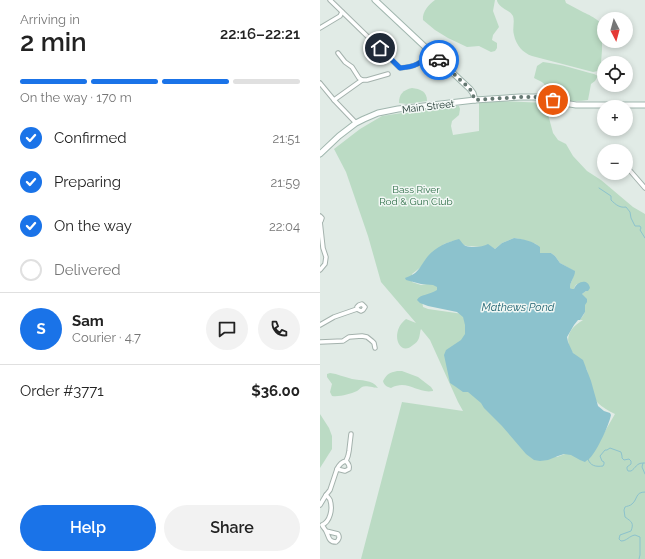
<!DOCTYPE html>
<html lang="en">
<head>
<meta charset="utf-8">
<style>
	:root { --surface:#fff; --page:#f2f2f2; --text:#222; --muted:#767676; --line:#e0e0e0; --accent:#1a73e8 }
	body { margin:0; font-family:Raleway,sans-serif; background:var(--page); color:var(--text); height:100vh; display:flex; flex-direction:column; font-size:15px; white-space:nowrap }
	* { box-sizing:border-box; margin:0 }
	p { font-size:13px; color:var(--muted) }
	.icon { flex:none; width:22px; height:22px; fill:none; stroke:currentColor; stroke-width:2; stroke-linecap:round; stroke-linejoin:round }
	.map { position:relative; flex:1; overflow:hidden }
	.drawer { display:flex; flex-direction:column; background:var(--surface); width:320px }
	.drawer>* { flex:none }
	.needle { width:26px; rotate:174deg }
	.controls { position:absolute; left:277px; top:12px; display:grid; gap:8px }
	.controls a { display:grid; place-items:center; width:36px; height:36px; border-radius:50%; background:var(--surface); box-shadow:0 2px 6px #0003; font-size:20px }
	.pin { position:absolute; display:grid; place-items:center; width:34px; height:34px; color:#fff; margin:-17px; border:2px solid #fff; border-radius:50%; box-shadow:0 1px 4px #0007 }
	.courier { position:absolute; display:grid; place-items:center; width:40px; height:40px; margin:-20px; border:3px solid #1a73e8; border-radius:50%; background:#fff; color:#222; box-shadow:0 1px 5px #0007 }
	.overview em { font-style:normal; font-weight:600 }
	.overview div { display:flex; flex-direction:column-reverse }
	.overview { display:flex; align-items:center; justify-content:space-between; height:68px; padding:0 20px }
	h1 { font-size:26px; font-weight:600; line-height:30px }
	.bar { display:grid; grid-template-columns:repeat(4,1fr); gap:6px 4px; align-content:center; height:48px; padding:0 20px }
	.bar i { height:5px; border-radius:3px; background:var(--line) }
	.bar .active { background:var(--accent) }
	.bar p { grid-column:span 4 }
	.line { display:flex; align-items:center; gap:10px; padding:0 20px; border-top:1px solid var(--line) }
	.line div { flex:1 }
	.round { display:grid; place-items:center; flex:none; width:42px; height:42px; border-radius:21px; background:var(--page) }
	ol { padding:0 20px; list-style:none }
	li { display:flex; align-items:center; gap:12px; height:44px }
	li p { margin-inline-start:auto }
	li .icon { padding:4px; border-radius:50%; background:var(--accent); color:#fff; stroke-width:4 }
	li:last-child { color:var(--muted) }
	li i { width:22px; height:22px; border:2px solid var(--line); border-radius:50% }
	.action { display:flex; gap:8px; margin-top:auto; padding:8px 20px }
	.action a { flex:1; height:46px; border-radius:24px; background:var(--accent); color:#fff; font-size:16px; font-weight:600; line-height:46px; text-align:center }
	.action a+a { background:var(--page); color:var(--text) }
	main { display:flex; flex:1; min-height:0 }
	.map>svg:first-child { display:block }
	.green { fill:#bbdbc4; fill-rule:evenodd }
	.water { fill:#8cc2cd }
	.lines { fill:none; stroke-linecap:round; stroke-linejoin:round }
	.stream { stroke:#8cc2cd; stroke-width:1 }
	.street-casing { stroke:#a4b2ad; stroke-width:5.5 }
	.secondary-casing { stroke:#a0b6ae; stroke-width:7 }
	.street { stroke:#fff; stroke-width:3.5 }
	.secondary { stroke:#fff; stroke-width:5 }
	.done { stroke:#657872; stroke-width:4; stroke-dasharray:0 7.2 }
	.route { stroke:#1a73e8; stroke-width:5 }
	.labels { text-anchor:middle; stroke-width:3; stroke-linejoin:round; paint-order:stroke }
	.street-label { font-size:10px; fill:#223a34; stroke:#f1f7f4 }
	.park-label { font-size:10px; fill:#2f6f48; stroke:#f1f7f4 }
	.water-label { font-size:11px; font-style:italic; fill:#206472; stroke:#f1f7f4 }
</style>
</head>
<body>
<main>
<section class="drawer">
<div class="overview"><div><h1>2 min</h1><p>Arriving in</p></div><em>22:16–22:21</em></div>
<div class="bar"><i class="active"></i><i class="active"></i><i class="active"></i><i></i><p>On the way · 170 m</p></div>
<ol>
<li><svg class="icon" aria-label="check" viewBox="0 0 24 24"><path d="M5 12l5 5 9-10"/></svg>Confirmed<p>21:51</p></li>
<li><svg class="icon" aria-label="check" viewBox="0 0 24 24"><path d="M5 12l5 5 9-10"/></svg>Preparing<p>21:59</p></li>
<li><svg class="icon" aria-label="check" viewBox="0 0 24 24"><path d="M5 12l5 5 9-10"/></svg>On the way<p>22:04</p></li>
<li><i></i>Delivered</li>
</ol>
<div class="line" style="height:72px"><b class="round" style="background:var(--accent);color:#fff">S</b><div><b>Sam</b><p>Courier · 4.7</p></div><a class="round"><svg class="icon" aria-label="chat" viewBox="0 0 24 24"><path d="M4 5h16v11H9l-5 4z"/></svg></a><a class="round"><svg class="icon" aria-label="phone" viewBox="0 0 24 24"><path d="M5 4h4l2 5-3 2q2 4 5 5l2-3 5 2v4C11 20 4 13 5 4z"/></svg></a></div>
<div class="line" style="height:52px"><div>Order #3771</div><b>$36.00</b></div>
<div class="action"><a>Help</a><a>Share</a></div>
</section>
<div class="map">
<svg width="325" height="559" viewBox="0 0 325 559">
	<rect width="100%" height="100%" fill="#e1ebe6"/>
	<g class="green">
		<path d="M 115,0 L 175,0 L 173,11 L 179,27 L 173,35 L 172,40 L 177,43 L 177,48 L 175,51 L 171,52 L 159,46 L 147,47 L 128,38 L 115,30 L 103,20 C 102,12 109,4 115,0 Z"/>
		<path d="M 177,0 L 245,0 L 246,3 C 251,6 256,8 261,11 C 269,15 291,24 282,35 L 282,50 L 281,63 L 278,71 L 273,72 L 212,56 C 203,53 196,45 194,35 C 192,29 195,22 193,16 C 189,9 181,10 177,1 Z"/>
		<path d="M 223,62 C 241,64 258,70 274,74 L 278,76 L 275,81 L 271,84 L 268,100 C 255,102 240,101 228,96 C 223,82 228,85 214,78 L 217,66 Z"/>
		<path d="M 92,88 C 100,89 107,91 107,101 L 87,104 L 79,103 C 79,94 83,90 92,88 Z"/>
		<path d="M 159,100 L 225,103 L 233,133 L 238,140 L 246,144 L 253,156 L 267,171 L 281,180 L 313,207 L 325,214 L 325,559 L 41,559 L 82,402 L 143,411 L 138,402 L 110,340 L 101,329 C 100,331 100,335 99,338 C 98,341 96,343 93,345 C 79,358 69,332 86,319 L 96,323 L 61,282 L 48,236 L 26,172 L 14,149 L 40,129 L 62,116 L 89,112 L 89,110 L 93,109 L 139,106 L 140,109 L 139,115 L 132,121 L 131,126 L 133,135 L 159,131 ZM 194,238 L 200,239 L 216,244 L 220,250 L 220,253 L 231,253 L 235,256 L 240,263 L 254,271 C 254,279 250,281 250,288 L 253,290 L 254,289 L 255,286 L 257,284 L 266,291 L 262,294 C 263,300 267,308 264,314 C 263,316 261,318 260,320 L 263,320 C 246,330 243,343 257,358 C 260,361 265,365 267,370 C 268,374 268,380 269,385 C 272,401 281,407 295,414 L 270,457 L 250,452 L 237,457 L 222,454 L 165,406 L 143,314 L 108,309 L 103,307 L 102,300 L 108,295 L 117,292 L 121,278 L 107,284 L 101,285 L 92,282 L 92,274 L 106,263 L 118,253 L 124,244 L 133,241 L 147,246 L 164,247 L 171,247 L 175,249 L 182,243 Z"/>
		<path d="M 77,371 L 82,371 L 98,377 L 111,387 L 113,390 L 113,391 C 97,394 88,379 71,388 C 67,387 64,385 63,381 C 68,373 69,373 77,371 Z"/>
		<path d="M 10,373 C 18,374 24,377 32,379 C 41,381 52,379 58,388 C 55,388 45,385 42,387 C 40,388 39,390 37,391 C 30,394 20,397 12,396 L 10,392 L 12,384 L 7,377 L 7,374 Z"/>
		<polygon points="0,414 9,428 12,436 12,449 0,468"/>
	</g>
	<path class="water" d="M 194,238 C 203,239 213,241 220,247 L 220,253 L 231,253 L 235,256 L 240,263 L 255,271 C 255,277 250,281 250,288 L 252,289 L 254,289 C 257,281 268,278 270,288 L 268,291 L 266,291 L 262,294 L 267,299 L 267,302 L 265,305 L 265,312 L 260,320 L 258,320 L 254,325 L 247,337 L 248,342 L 253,353 L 263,360 L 271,381 L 278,406 L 284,411 L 290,413 L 291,415 C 289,425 277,451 270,458 C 268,460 267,460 265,462 L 260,460 L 251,455 L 244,454 L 238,456 L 228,460 L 220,461 L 214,460 L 206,454 L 182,426 L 164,408 L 161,403 L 148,392 L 143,392 L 136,387 L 130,383 L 124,355 L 126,350 L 141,340 L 145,334 L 145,325 L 143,317 L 137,312 L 108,306 L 100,303 L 97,300 C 100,294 110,295 117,290 L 117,287 L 113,285 L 101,284 L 86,280 L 85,278 C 100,273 99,267 108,256 C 116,247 127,242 139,239 C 141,241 143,245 146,246 C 152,248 163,247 168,244 L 175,249 L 182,243 Z"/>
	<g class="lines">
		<g class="stream">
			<path d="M 279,188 L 291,196 L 291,200 C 296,205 300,208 306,207 L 310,212 L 311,218 L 315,226 L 320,226 L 321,228 L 320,230 L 325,238"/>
			<path d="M 268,459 C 270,466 276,467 283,466 L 284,464 L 284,462 L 282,461 L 280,456 L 285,450 L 287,450 L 290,448 L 301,452 L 302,456 L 302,458 L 304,460 L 309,459 L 311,461 L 311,464 L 307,467 L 307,469 L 308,471 L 311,471 C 316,468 316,463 323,463"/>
			<polyline points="325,463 323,463 322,467 325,474"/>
			<path d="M 319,559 L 320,555 L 320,537 L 315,535 C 309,536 307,541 301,541 L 299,539 L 300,535 L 311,531 C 314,523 312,522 305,517 L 304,510 L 305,507 C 307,506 310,506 312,504 C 318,499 315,492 325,492"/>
		</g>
		<g class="street-casing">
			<g id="street">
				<path d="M 10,0 L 80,68 C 95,67 101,63 112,53"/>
				<polyline points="0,28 20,16 22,12"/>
				<polyline points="18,53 25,62 32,67 39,78 42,80"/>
				<polyline points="0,83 14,100 36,123"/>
				<polyline points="14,100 42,80 47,80 68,74"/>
				<polyline points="306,166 325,188"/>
				<polyline points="0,216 2,218 1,221 0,221"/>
				<polyline points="0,270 5,264 6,257 3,248 0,221"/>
				<polyline points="0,325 14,317 37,309 41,311 43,310 45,307 42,304 39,305 37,307 37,309"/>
				<polyline points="0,342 23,341 29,337 42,336 47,337 52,341 54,343 55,348"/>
				<path d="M 26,461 C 28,463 30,465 29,469 L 25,471 L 17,469 C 19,465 21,462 26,461 L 28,456 L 29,451 L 31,434"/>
				<polyline points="0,505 6,495"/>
				<path d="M 6,531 L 18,534 C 20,537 19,540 16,542 C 8,542 9,536 6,531 C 5,529 3,527 2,525 C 10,522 13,509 10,500 C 10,499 7,496 6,495 L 10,490 L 17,469"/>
			</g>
		</g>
		<g class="secondary-casing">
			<g id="secondary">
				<polyline points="55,0 150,89 153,93 155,100"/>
				<polyline points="0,154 19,136 36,123 44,119 58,113 78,109 155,100 200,97 218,97 244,103 256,105 325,105"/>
			</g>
		</g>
		<use href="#street" class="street"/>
		<use href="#secondary" class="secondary"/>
	</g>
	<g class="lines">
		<polyline class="done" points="119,60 150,89 152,93 155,100 200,97 218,97 233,100"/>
		<path class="route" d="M 60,48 L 80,68 C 95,67 101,63 112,53 L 119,60"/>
	</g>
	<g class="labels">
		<g class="street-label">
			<text transform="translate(108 106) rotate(-7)" y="4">Main Street</text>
		</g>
		<g class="park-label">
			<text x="96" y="193">Bass River<tspan x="96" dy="12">Rod &amp; Gun Club</tspan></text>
		</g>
		<g class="water-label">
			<text x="198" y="311">Mathews Pond</text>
		</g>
	</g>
</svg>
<div class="controls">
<a><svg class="needle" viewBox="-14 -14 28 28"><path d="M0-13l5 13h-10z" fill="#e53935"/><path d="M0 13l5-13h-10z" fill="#767676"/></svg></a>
<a><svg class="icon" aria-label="locate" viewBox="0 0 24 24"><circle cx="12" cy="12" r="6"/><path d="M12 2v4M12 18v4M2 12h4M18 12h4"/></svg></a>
<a>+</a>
<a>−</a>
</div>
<div class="pin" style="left:233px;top:100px;background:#ea580c"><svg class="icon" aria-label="bag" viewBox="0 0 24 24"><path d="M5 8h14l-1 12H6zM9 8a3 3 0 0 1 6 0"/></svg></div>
<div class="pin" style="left:60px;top:48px;background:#1f2937"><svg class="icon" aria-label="home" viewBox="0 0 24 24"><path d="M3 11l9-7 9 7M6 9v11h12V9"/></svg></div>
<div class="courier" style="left:119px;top:60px"><svg class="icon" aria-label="car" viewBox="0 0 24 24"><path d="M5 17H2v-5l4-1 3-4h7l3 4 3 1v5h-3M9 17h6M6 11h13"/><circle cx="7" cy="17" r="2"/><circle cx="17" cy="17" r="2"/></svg></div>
</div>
</main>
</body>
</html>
